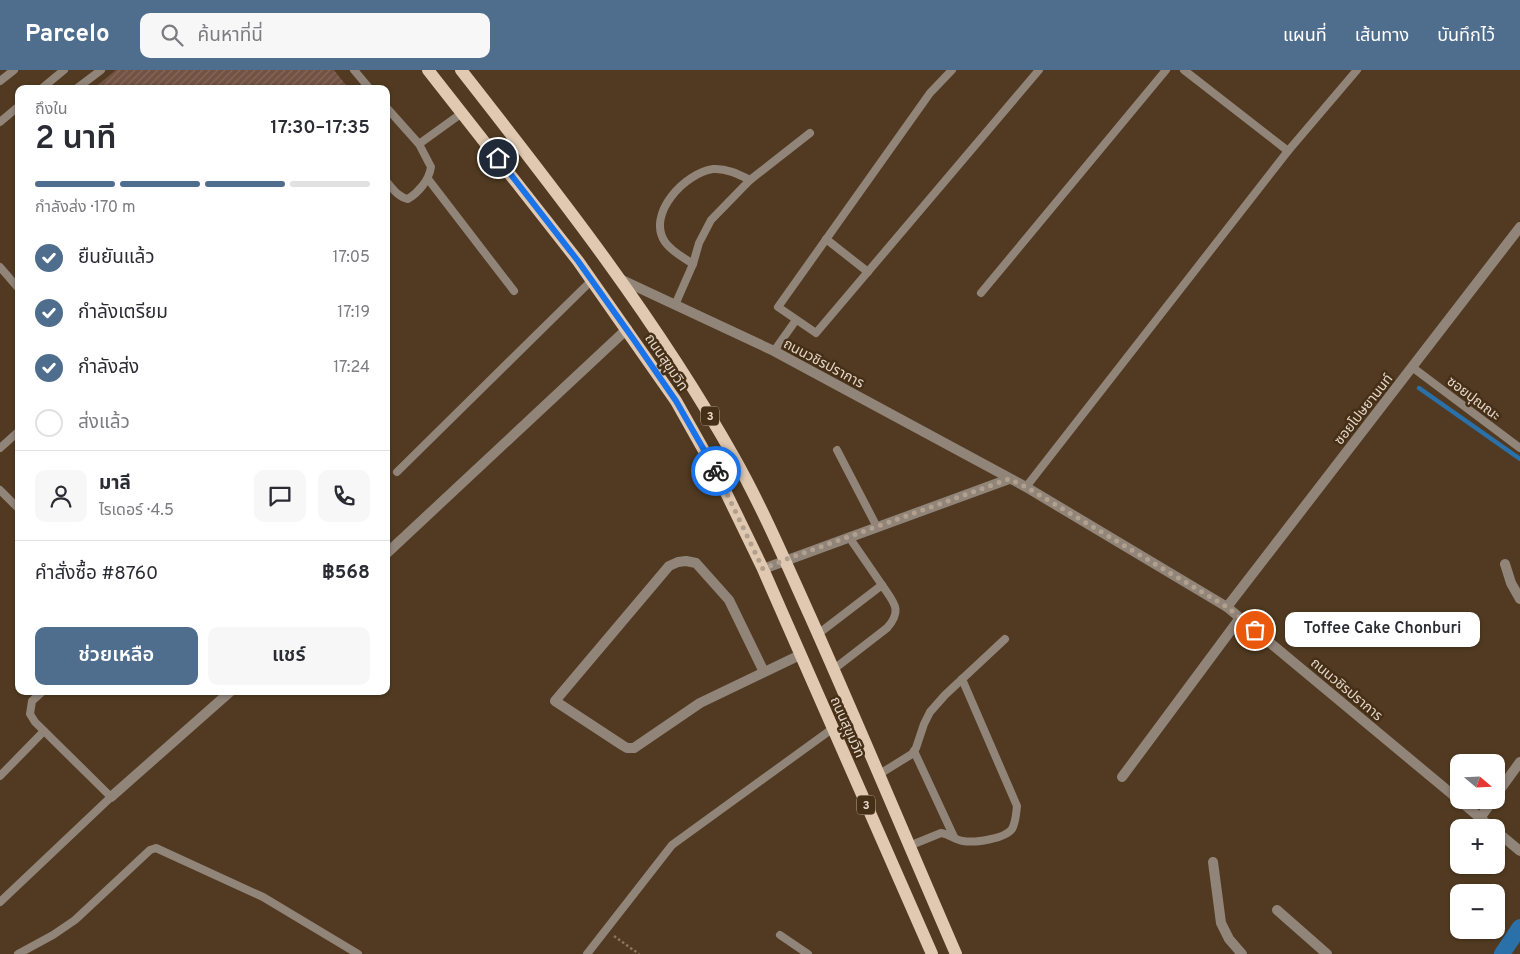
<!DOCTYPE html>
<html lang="th">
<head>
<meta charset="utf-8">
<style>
	:root { --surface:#fff; --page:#f7f7f7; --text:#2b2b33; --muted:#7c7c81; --line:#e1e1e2; --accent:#4f6d8c }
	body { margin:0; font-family:Overpass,"Noto Sans Thai",sans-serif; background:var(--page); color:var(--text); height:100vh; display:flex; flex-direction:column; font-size:19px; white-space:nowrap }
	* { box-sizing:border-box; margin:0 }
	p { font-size:16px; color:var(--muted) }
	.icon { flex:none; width:28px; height:28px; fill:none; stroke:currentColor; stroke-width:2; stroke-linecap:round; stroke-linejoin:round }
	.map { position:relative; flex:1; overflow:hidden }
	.side { position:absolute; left:15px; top:15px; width:375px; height:610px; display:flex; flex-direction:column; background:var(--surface); border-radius:10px; box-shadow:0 1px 4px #0004 }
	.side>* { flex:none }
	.needle { width:32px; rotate:109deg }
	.fabs { position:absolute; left:1450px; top:684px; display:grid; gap:10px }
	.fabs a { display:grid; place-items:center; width:55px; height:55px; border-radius:10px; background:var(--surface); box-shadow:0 1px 4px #0004; font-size:25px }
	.pin { position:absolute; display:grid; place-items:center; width:42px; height:42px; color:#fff; margin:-21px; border:2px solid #fff; border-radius:50%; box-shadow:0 1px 5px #0007 }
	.courier { position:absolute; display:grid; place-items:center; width:50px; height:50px; margin:-25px; border:4px solid #1a73e8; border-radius:50%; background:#fff; color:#222; box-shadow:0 1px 6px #0007 }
	.bubble { position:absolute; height:35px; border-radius:10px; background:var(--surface); box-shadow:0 1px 4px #0004; font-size:16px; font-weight:600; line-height:35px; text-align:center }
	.overview em { font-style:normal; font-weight:600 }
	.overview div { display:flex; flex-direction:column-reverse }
	.overview { display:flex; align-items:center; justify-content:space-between; height:85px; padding:0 20px }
	h1 { font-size:32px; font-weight:600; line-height:38px }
	.bar { display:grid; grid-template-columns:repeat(4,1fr); gap:8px 5px; align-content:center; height:60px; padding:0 20px }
	.bar i { height:6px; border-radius:4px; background:var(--line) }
	.bar .on { background:var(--accent) }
	.bar p { grid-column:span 4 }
	.line { display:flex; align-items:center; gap:12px; padding:0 20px; border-top:1px solid var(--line) }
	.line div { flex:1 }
	.round { display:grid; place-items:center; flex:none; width:52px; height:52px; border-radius:10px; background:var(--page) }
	ol { padding:0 20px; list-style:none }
	li { display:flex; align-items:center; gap:15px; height:55px }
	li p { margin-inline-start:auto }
	li .icon { padding:5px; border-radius:50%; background:var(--accent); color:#fff; stroke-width:4 }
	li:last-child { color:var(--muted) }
	li i { width:28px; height:28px; border:2px solid var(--line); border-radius:50% }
	.action { display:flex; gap:10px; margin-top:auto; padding:10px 20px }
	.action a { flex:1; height:58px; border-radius:10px; background:var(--accent); color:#fff; font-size:20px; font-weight:600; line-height:58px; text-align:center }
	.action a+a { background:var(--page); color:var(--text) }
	header { display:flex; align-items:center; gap:30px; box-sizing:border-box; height:70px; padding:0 25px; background:var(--accent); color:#fff }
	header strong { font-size:24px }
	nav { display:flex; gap:28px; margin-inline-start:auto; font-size:18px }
	.search { width:350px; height:45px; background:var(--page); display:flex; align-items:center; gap:12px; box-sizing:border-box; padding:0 18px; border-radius:10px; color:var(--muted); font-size:19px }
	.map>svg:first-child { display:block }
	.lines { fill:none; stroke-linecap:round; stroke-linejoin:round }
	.stream { stroke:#2a71a9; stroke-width:4.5 }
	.canal { stroke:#2a71a9; stroke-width:16 }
	.building { fill:url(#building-hatch) }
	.path { stroke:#897561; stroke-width:2.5; stroke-dasharray:2.5 2.5; stroke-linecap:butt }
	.service { stroke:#918479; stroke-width:8 }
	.minor { stroke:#918479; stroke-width:10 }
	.tertiary { stroke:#918479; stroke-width:10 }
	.primary { stroke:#e1c9b1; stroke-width:12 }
	.done { stroke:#b1a08e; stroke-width:5; stroke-dasharray:0 9 }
	.route { stroke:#1a73e8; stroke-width:6 }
	.labels { text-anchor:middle; stroke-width:5; stroke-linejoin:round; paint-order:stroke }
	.shield { fill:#462f17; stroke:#b5a594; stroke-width:1 }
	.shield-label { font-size:12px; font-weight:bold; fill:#e5d7c9 }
	.street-label { font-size:14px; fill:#e5d7c9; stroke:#462f17 }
</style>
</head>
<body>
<header>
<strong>Parcelo</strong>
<div class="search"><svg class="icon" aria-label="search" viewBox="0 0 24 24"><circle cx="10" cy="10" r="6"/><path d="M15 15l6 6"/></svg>ค้นหาที่นี่</div>
<nav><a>แผนที่</a><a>เส้นทาง</a><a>บันทึกไว้</a></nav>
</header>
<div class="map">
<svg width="1520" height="884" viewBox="0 0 1520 884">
	<defs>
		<pattern id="building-hatch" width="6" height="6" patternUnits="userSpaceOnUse" patternTransform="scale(1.25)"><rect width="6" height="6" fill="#725242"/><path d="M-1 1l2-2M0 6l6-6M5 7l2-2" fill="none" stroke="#866a5c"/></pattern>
	</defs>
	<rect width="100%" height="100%" fill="#513a21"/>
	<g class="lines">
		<polyline class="stream" points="1419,318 1520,389"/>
		<polyline class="canal" points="1502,884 1520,857"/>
	</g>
	<polygon class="building" points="116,0 334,0 349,19 93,19"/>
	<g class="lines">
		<polyline class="path" points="614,866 639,884"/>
		<g class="service">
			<polyline points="354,0 370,19"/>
			<polyline points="952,0 930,23 778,237 816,263 1039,0"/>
			<polyline points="1184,0 1288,81"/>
			<polyline points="0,11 14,0"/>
			<polyline points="41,19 64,0"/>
			<polyline points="76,19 101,0"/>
			<path d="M 386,37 L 419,74 L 431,97 C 429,110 419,122 408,129 C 398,127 393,119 386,111"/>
			<polyline points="0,52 19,36"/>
			<polyline points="419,74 462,43"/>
			<polyline points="428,109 514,221"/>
			<polyline points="826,169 868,202"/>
			<path d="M 693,194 C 683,187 672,182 665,172 C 646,144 685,103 713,99 C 726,98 738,104 750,110"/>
			<polyline points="0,197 19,219"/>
			<polyline points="981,223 1166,0"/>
			<polyline points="675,235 693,194 699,173 711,150 750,110 810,63"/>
			<polyline points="774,281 796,250"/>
			<polyline points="1412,297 1520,378"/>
			<polyline points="0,378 19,361"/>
			<polyline points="837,380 877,457"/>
			<polyline points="397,402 592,210"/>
			<polyline points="1026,417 1288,81 1357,0"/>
			<polyline points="0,420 19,439"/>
			<polyline points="849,467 882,515"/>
			<path d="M 818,564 L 882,515 C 894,533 903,540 887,558 L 834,599"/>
			<polyline points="914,681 954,767"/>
			<polyline points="878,705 912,684 916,678 924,654 930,642 945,625 1005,569"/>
			<polyline points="0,706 44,661"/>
			<path d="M 909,776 L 941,763 C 949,764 955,770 963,771 C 974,773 1005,769 1012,759 C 1016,752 1016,744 1017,736 L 962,609"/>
			<polyline points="0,832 111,727 35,652 30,644 32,631 43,621"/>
			<polyline points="780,865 808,884"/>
			<polyline points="18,884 53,865 75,850 150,780 156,778 263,827 358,884"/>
			<polyline points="587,884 672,775 832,659"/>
		</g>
		<g class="minor">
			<polyline points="386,484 627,259"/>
			<polyline points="1505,494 1511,513 1520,529"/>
			<polyline points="764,602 729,530 696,493 686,491 678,492 669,496 555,631 622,675 627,678 634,678 700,633 800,585"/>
			<polyline points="1122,707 1240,548"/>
			<polyline points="1496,725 1520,692"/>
			<polyline points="111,727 231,621"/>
			<polyline points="1480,748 1493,730"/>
			<polyline points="1213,792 1221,853 1229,869 1242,884"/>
			<polyline points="1277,840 1327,884"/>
		</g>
		<g class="tertiary">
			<polyline points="622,210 774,281 1026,417 1227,537 1459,730"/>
			<polyline points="763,499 1009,409"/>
			<polyline points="1227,537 1520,157"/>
			<polyline points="1459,730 1492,758"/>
			<polyline points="1496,761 1520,781"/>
		</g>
		<g class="primary">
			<polyline points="428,0 578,191 676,331 716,402 763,499 932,884"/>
			<path d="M 461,0 C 559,125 657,250 735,389 C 763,439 786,493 810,546 C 860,658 907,771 956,884"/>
		</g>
	</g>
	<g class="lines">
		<polyline class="done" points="716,401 763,499 784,490 1009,409 1026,417 1227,537 1255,560"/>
		<polyline class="route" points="498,88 578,191 634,270 676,331 716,401"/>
	</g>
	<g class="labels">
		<g class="shield">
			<rect x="701" y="336.5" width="18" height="19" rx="4"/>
			<rect x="857" y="725.5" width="18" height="19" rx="4"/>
		</g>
		<g class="shield-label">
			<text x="710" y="350">3</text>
			<text x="866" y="739">3</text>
		</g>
		<g class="street-label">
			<text transform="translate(667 292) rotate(56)" y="5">ถนนสุขุมวิท</text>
			<text transform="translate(824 293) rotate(28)" y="5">ถนนวชิรปราการ</text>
			<text transform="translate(1474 328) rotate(37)" y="5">ซอยปุณณะ</text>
			<text transform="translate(1363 339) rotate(-52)" y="5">ซอยโปษยานนท์</text>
			<text transform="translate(1347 619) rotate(40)" y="5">ถนนวชิรปราการ</text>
			<text transform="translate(848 657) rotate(66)" y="5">ถนนสุขุมวิท</text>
		</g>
	</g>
</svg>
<div class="fabs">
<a><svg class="needle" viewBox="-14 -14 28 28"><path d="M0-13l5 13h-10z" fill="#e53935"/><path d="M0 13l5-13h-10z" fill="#7c7c81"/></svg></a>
<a>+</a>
<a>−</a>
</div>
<div class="pin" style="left:1255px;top:560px;background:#ea580c"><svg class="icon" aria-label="bag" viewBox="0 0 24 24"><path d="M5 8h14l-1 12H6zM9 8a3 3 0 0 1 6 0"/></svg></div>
<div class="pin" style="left:498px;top:88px;background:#1f2937"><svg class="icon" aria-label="home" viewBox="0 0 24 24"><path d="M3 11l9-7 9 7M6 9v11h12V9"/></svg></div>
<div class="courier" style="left:716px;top:401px"><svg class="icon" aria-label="bike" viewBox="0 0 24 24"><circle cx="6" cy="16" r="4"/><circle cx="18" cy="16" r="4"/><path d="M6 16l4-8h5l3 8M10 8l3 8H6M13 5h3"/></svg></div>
<div class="bubble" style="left:1285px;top:542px;width:195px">Toffee Cake Chonburi</div>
<section class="side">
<div class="overview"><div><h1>2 นาที</h1><p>ถึงใน</p></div><em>17:30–17:35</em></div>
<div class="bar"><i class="on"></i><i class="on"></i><i class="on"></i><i></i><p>กำลังส่ง · 170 m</p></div>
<ol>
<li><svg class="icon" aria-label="check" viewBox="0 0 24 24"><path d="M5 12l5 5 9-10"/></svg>ยืนยันแล้ว<p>17:05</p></li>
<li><svg class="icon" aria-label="check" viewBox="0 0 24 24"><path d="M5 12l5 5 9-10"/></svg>กำลังเตรียม<p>17:19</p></li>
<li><svg class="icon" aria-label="check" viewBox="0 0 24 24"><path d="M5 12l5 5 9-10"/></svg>กำลังส่ง<p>17:24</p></li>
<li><i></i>ส่งแล้ว</li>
</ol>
<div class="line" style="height:90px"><a class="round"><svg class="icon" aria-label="person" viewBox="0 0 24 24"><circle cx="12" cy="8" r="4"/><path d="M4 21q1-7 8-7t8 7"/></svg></a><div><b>มาลี</b><p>ไรเดอร์ · 4.5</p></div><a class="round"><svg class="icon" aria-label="chat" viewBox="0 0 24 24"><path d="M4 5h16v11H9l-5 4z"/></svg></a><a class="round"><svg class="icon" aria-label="phone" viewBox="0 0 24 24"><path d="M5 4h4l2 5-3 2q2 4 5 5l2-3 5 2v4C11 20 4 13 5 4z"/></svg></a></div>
<div class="line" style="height:65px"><div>คำสั่งซื้อ #8760</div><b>฿568</b></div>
<div class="action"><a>ช่วยเหลือ</a><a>แชร์</a></div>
</section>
</div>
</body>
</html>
